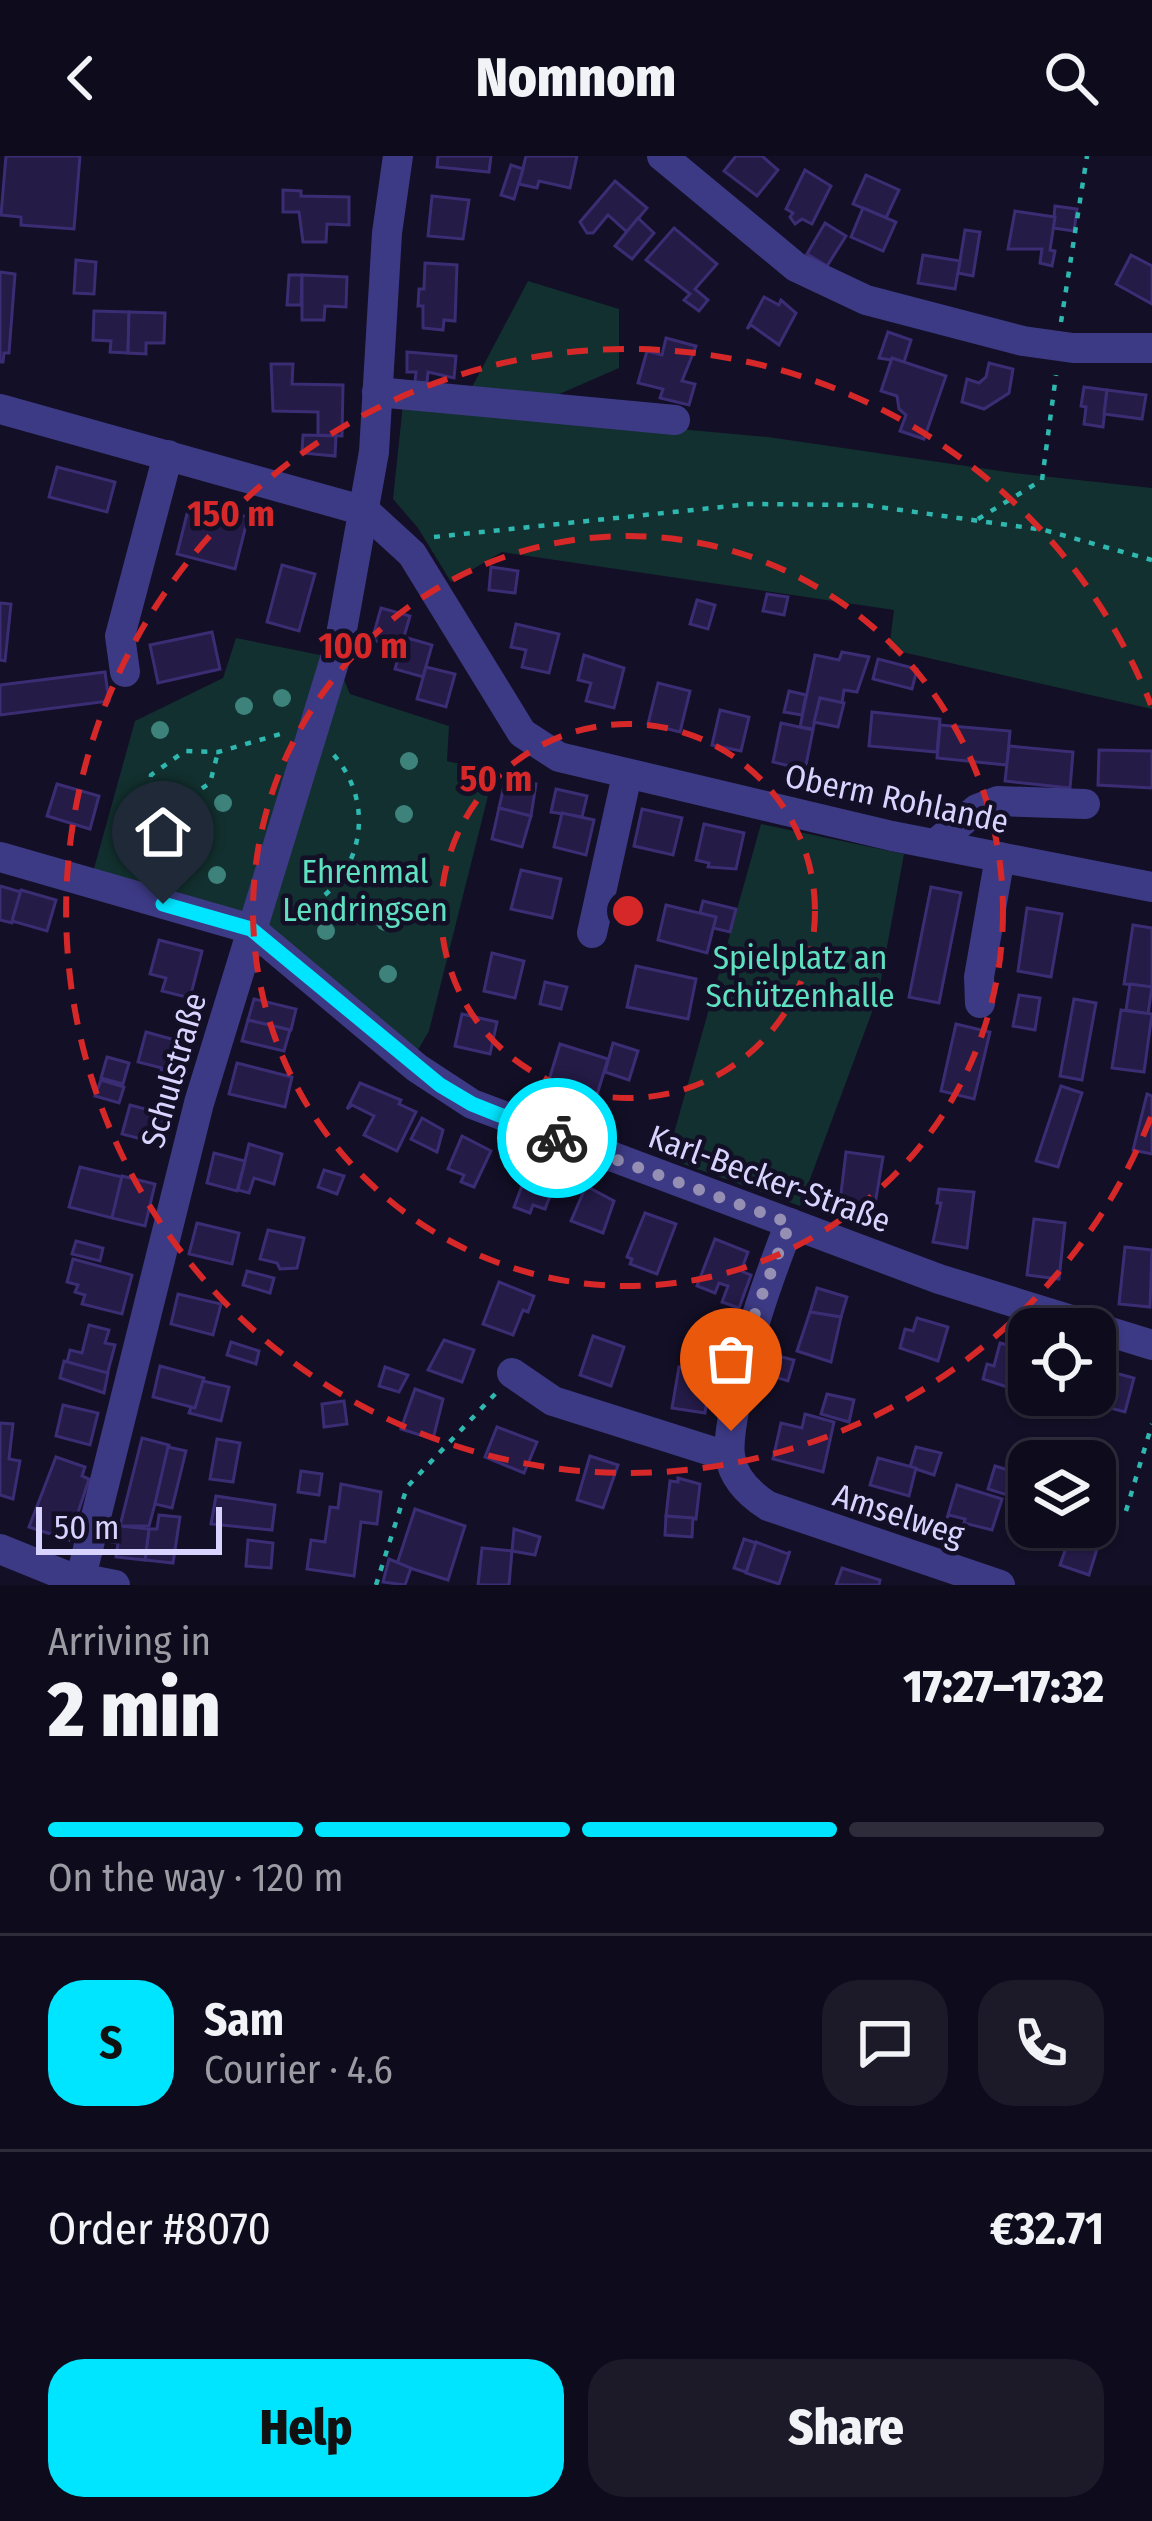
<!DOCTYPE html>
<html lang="en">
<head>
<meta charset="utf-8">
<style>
	:root { --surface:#0e0b1c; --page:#1c1929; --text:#f1f3f6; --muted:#9b9ba3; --line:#2e2b3b; --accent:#00e5ff }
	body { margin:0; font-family:"Fira Sans Condensed",sans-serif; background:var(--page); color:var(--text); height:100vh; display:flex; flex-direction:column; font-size:45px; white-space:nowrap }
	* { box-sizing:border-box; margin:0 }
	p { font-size:39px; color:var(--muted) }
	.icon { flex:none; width:66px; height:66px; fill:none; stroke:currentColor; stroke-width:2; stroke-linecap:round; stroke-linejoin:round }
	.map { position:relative; height:1429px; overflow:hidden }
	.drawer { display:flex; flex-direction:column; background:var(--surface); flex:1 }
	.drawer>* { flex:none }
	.buttons { position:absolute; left:1008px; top:1152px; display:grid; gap:24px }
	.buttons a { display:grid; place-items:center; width:108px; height:108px; border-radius:24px; background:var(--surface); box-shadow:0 3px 9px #0004,0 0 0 3px var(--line); font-size:60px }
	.scale { position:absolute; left:36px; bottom:30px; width:186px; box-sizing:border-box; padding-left:12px; border:6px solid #d9d4ff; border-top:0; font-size:33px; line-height:42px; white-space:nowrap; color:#d9d4ff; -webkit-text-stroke:9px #130f26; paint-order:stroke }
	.pin { position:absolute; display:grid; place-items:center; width:102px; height:102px; color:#fff; margin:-123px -51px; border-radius:50% 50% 50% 0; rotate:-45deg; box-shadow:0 0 12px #0007 }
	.pin .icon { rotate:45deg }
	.courier { position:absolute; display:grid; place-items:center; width:120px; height:120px; margin:-60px; border:9px solid #00e5ff; border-radius:50%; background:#fff; color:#222; box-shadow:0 3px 15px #0007 }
	.overview em { font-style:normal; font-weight:800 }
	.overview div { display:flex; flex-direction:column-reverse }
	.overview { display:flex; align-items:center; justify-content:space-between; height:204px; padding:0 48px }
	h1 { font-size:78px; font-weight:800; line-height:90px }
	.bar { display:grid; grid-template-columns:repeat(4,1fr); gap:18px 12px; align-content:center; height:144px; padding:0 48px }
	.bar i { height:15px; border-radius:9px; background:var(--line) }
	.bar .active { background:var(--accent) }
	.bar p { grid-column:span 4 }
	.line { display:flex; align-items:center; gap:30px; padding:0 48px; border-top:3px solid var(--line) }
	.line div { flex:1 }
	.round { display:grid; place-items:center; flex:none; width:126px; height:126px; border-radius:36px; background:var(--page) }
	.cta { display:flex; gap:24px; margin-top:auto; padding:24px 48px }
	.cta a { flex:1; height:138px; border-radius:36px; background:var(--accent); color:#111; font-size:48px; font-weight:800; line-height:138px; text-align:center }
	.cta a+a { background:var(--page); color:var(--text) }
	header { display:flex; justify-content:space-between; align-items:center; height:156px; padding:0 48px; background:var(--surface); font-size:54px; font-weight:800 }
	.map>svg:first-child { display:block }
	.green { fill:#12302f }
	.building { fill:#241b47; stroke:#3b2d73; stroke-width:3 }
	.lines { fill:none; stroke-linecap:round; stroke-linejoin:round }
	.path { stroke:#2fb8b0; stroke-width:4.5; stroke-dasharray:6 9; stroke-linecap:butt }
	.minor { stroke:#3d3a85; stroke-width:30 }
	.tree { fill:#3d827b }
	.done { stroke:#948fb3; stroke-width:12; stroke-dasharray:0 21.6 }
	.route { stroke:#00e5ff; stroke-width:15 }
	.ring { fill:none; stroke:#d62828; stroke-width:6; stroke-dasharray:21 15 }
	.labels { text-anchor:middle; stroke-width:9; stroke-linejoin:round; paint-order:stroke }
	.street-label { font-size:33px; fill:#d9d4ff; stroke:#130f26 }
	.park-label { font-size:33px; fill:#5fe0c0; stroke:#130f26 }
	.centre { fill:#d62828; stroke:#130f26; stroke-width:6 }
	.ring-label { font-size:36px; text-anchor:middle; font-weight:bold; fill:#d62828; stroke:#130f26; stroke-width:9; stroke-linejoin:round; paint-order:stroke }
</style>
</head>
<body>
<header><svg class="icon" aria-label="back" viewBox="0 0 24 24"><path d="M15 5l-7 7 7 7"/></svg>Nomnom<svg class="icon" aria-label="search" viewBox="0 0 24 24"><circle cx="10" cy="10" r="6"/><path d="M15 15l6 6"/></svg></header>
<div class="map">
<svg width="1152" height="1429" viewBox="0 0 1152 1429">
	<rect width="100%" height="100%" fill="#130f26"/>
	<g class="green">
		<polygon points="528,125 619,153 619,212 548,243 471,233"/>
		<polygon points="403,248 768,281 1014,317 1152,332 1152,553 889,493 894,454 502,396 451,426 418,372 393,343"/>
		<polygon points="236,482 335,502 350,538 449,570 447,605 494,616 429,875 418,894 251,773 90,727 135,565 223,522"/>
		<polygon points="761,668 904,698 878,840 800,1050 667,1002"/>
	</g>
	<g class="building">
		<polygon points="6,0 80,0 74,73 21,69 21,61 1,59"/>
		<polygon points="438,0 491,0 489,16 437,11"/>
		<polygon points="526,0 577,0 570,32 539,25 537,32 519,28"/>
		<polygon points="736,0 762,0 778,14 757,40 724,15"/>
		<polygon points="511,9 523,13 514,43 501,39"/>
		<polygon points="805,14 831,30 812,68 802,63 795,68 790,61 793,57 786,53"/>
		<polygon points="866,19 899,34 886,62 853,48"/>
		<polygon points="615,25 647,52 627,76 608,59 593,77 587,77 580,66"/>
		<polygon points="283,34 301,35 301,40 349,41 349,69 327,68 326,86 303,86 299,56 283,56"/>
		<polygon points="432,40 469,44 463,83 428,80"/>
		<polygon points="1055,50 1077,53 1074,75 1053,72"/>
		<polygon points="863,52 896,66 883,95 851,81"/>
		<polygon points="1015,55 1055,61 1050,94 1055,95 1052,110 1040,107 1042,93 1008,93"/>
		<polygon points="638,62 654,77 632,103 615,90"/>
		<polygon points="825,67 846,80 827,110 807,98"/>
		<polygon points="674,72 717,108 695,133 708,144 699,155 684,144 690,138 646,104"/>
		<polygon points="965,74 980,76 973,120 958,117"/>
		<polygon points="923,99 960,105 955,133 918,127"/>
		<polygon points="1131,99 1152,110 1152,148 1116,128"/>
		<polygon points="76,104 96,106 94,138 74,137"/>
		<polygon points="425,107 457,109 455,165 444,164 443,174 423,172 423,150 418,150 419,133 424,133"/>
		<polygon points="0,116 15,118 9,197 4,197 3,206 0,206"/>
		<polygon points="289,119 302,119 301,149 287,149"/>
		<polygon points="302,119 347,121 346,151 325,150 324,164 302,164"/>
		<polygon points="764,141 779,149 781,144 796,157 779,189 751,169 747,173"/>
		<polygon points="94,155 129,156 128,197 110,196 111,185 93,184"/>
		<polygon points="129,156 165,157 164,187 146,187 146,198 128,197"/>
		<polygon points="888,176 911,184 904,206 879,202"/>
		<polygon points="666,182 696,190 682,225 695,228 689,249 660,242 663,233 638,227 647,195 662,199"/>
		<polygon points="407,196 456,200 454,222 428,216 427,227 415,226 416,216 407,216"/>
		<polygon points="892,202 946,220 924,283 900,275 906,259 899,253 897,240 881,235"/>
		<polygon points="989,207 1013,213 1009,237 984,253 962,246 967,223 979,227 986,221"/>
		<polygon points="271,208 293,208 292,228 343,229 342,280 318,279 318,256 273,255"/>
		<polygon points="1084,231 1107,234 1103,271 1084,268 1086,251 1081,250"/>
		<polygon points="1107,234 1146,239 1142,263 1104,258"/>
		<polygon points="303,279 336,280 335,300 302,297"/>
		<polygon points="57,311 115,326 107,356 49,341"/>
		<polygon points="190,346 248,361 235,413 177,398"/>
		<polygon points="282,409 315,418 299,475 267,466"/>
		<polygon points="491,411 518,415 515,437 489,434"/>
		<polygon points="767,438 788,441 784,459 763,455"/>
		<polygon points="697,444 715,449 708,473 690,468"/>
		<polygon points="0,447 11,448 5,505 0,504"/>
		<polygon points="381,452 410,460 401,491 372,484"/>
		<polygon points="516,468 559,478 549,517 522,511 526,494 511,491"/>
		<polygon points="212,476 220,513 158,527 150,489"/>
		<polygon points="404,481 432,489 423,521 395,513"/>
		<polygon points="842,496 869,501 857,536 844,534 842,547 820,542 813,573 800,571 815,499 839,504"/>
		<polygon points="584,499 624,512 614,552 586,545 591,527 578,524"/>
		<polygon points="878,503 917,513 912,533 873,523"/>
		<polygon points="426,511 455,518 446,551 417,543"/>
		<polygon points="105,516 109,545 0,559 0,529"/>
		<polygon points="658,527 690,535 680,576 648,568"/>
		<polygon points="789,535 806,539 802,559 784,556"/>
		<polygon points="820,542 844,547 838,571 814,566"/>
		<polygon points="720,554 749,561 741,595 712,589"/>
		<polygon points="872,556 940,563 937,596 869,590"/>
		<polygon points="781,567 813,574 805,614 773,606"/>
		<polygon points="940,569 1010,575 1007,609 937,602"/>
		<polygon points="1009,590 1073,596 1070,632 1005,625"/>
		<polygon points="1099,594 1152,595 1152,632 1098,629"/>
		<polygon points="506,621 536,628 531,660 499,652"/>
		<polygon points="57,628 99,640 90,673 47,660"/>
		<polygon points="556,633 587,640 582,661 551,656"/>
		<polygon points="499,652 531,660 522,691 492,683"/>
		<polygon points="642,653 682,662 673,699 634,690"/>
		<polygon points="562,657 594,664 586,699 554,691"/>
		<polygon points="704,668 744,677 736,713 708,711 709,707 696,704"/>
		<polygon points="521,714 561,723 552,762 511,753"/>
		<polygon points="0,730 21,736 12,767 0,764"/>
		<polygon points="931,731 961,737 939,847 909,841"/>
		<polygon points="21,734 56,744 47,775 12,765"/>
		<polygon points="703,745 736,753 730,776 713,772 716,761 700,757"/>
		<polygon points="666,749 716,761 707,797 658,784"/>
		<polygon points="1027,752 1062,758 1051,821 1018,815"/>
		<polygon points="1133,769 1152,772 1152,831 1124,828"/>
		<polygon points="159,784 202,795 190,842 162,835 166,822 150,818"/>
		<polygon points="492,797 524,805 515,842 484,835"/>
		<polygon points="636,810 696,823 688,863 627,851"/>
		<polygon points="545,826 567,831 561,853 540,848"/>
		<polygon points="1130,828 1152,831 1148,858 1126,854"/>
		<polygon points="1019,839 1040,842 1035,874 1013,870"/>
		<polygon points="254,843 296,853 291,874 248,864"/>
		<polygon points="1074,843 1096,847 1082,924 1060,920"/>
		<polygon points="1121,854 1152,858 1144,916 1112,912"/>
		<polygon points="462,858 497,866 490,898 455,890"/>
		<polygon points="248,864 290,874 284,895 242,885"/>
		<polygon points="956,868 990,876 974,943 941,935"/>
		<polygon points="146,876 190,888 183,917 172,915 171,921 160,918 162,912 138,906"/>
		<polygon points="613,887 638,895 629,924 605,916"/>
		<polygon points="560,888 608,903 596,942 581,938 580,942 548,927"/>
		<polygon points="107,901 129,907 123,928 101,922"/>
		<polygon points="237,907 292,921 285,951 229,938"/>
		<polygon points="101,924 124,931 119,947 95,940"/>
		<polygon points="360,927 401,944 399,948 416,956 397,995 364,979 374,960 352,949 347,953"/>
		<polygon points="1061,930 1082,937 1058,1011 1036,1005"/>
		<polygon points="1147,938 1152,940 1152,998 1133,994"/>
		<polygon points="130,949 172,960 164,989 122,978"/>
		<polygon points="422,962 443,974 437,996 411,983"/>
		<polygon points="462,980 491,995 474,1031 461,1026 464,1019 448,1013"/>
		<polygon points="249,988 282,998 274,1028 254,1022 249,1037 238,1034"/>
		<polygon points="846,996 883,1001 873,1060 839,1054"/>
		<polygon points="214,997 245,1005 237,1035 207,1027"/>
		<polygon points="80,1011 122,1021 112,1062 69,1051"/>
		<polygon points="529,1011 557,1022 545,1053 533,1049 530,1057 514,1051"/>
		<polygon points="324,1014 344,1020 337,1038 318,1031"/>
		<polygon points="122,1020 155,1028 145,1070 112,1062"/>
		<polygon points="586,1030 614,1045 603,1077 571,1065"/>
		<polygon points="939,1033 974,1036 967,1092 933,1086 941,1047 937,1047"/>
		<polygon points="645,1057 676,1068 657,1118 630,1108 632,1103 627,1101"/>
		<polygon points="1034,1063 1065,1067 1059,1123 1027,1119"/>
		<polygon points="197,1067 239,1077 232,1108 189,1098"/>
		<polygon points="268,1074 304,1082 297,1112 280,1113 277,1107 260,1103"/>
		<polygon points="715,1083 748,1096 741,1115 751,1119 739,1152 722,1146 728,1130 719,1127 715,1137 697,1130"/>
		<polygon points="76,1085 103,1092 100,1105 72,1098"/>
		<polygon points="1125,1091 1152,1094 1150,1151 1119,1148"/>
		<polygon points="73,1103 132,1119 122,1158 82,1148 85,1139 75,1136 78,1129 67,1126"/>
		<polygon points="247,1115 274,1122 270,1137 243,1129"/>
		<polygon points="499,1126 534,1140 528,1156 523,1154 513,1179 483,1168"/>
		<polygon points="817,1132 847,1141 841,1161 810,1156"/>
		<polygon points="178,1138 221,1148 213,1179 171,1168"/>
		<polygon points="810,1156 841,1161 831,1206 797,1195"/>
		<polygon points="917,1162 948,1171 938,1205 900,1192 905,1173 913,1175"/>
		<polygon points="89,1169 109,1174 105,1187 115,1189 107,1219 67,1206 70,1194 82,1197"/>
		<polygon points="593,1180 624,1191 611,1230 580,1219"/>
		<polygon points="444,1184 474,1194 462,1226 428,1214"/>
		<polygon points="231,1186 259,1195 256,1208 227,1199"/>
		<polygon points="1000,1187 1029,1195 1022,1236 983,1223 987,1208 994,1210"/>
		<polygon points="774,1199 794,1204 788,1225 768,1219"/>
		<polygon points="64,1205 108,1217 104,1237 60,1222"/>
		<polygon points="160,1210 204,1222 195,1252 153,1241"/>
		<polygon points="385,1211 408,1219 399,1236 379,1230"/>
		<polygon points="679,1211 711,1216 705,1257 672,1252"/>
		<polygon points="1104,1214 1134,1222 1125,1256 1095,1248"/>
		<polygon points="203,1225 229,1231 221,1265 189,1257 191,1251 195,1252"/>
		<polygon points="415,1233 443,1243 433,1283 401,1273"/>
		<polygon points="827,1238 854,1244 849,1266 821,1258"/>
		<polygon points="344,1245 347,1268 324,1271 322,1248"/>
		<polygon points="63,1249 98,1257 90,1289 56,1280"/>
		<polygon points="805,1258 834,1266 823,1316 773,1303 781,1267 802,1272"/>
		<polygon points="0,1267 13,1268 9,1303 20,1305 13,1343 0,1339"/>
		<polygon points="497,1271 537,1286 524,1317 485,1301"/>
		<polygon points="142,1282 169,1289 155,1348 149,1370 120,1370"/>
		<polygon points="217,1283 240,1287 233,1326 210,1323"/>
		<polygon points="168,1291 186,1295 172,1352 155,1348"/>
		<polygon points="916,1291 941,1297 934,1319 910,1311"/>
		<polygon points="590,1300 618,1309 603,1352 577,1344"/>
		<polygon points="56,1301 85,1311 82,1320 89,1323 69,1384 29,1371"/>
		<polygon points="878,1302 916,1312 909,1340 870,1329"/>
		<polygon points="995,1310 1024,1319 1022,1323 1029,1325 1027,1345 988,1333"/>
		<polygon points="301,1315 322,1318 319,1339 298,1336"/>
		<polygon points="678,1322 700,1328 696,1363 666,1360 670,1325 678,1326"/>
		<polygon points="341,1328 381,1336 377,1368 361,1366 354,1420 307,1413 311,1384 325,1386 330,1351 338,1352"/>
		<polygon points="957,1329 1002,1343 992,1374 964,1367 965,1363 949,1359 947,1362"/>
		<polygon points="216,1340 275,1349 272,1374 211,1368"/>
		<polygon points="415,1353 465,1370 448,1424 397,1408"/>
		<polygon points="159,1359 180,1361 173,1407 145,1404 149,1373 157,1373"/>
		<polygon points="666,1360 693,1362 692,1381 665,1379"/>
		<polygon points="120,1370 149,1373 145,1404 116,1401 118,1387 111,1386 113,1377 119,1378"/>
		<polygon points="1073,1371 1102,1377 1089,1419 1060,1409"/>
		<polygon points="514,1373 540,1381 535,1399 512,1395"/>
		<polygon points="744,1383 756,1387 746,1416 734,1412"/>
		<polygon points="248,1384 273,1387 271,1412 246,1410"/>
		<polygon points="756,1386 788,1398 790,1395 779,1428 746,1417"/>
		<polygon points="482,1392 512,1395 509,1429 478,1429"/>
		<polygon points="389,1403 411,1412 405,1429 383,1426"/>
		<polygon points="842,1412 880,1424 879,1429 836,1429"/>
	</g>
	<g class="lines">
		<g class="path">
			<polyline points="1061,166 1087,0"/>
			<polyline points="978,363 1042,324 1056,219"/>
			<polyline points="434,381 750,348 865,349 1044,374 1152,404"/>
			<polyline points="148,657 179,648 210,627 218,596"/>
			<polyline points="127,707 147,657 151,619 185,595 218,596 284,577"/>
			<path d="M 286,761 C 357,738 383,655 333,598"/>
			<polyline points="1126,1355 1152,1268"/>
			<polyline points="376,1429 407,1331 497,1236"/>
		</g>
		<g class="minor">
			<polyline points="662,0 796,111 866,144 1023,185 1073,192 1152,192"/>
			<polyline points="377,236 675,264"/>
			<polyline points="0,253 365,355 412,398 522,577 559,601 892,680 1152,731"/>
			<polyline points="125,516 120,480 168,299"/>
			<polyline points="935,688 977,653 998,645 1085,648"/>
			<polyline points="0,701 251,773 417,912 472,948 939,1123 1152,1189"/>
			<polyline points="592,777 627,619"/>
			<polyline points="980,847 979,821 1000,701"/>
			<path d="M 790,1067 C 766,1129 745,1188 734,1254 C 732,1268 728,1285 730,1300 C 733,1322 751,1339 768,1350 L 1000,1429"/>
			<polyline points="512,1217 553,1245 730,1301"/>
			<polyline points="0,1393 64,1419 115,1429"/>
			<polyline points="79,1429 199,947 339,490 374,296 387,77 398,0"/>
		</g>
	</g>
	<g class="tree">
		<circle cx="282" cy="542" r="9"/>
		<circle cx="244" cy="550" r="9"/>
		<circle cx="160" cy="574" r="9"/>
		<circle cx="409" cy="605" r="9"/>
		<circle cx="223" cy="647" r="9"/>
		<circle cx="404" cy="658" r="9"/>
		<circle cx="148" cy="711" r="9"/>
		<circle cx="217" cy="719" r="9"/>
		<circle cx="385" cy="766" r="9"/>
		<circle cx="326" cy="775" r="9"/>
		<circle cx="388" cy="818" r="9"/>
	</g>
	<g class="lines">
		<polyline class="done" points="557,982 790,1067 755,1157 731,1275"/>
		<polyline class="route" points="163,748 251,773 440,929 472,948 557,982"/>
	</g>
	<g class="ring">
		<circle cx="628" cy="755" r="187"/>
		<circle cx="628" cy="755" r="375"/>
		<path d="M1151 961A562 562 0 1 1 1151 549"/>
	</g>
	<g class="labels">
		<g class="street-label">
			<text transform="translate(897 642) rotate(12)" y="12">Oberm Rohlande</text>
			<text transform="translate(173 914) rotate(-74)" y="12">Schulstraße</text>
			<text transform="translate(770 1022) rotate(20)" y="12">Karl-Becker-Straße</text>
			<text transform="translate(899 1358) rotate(18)" y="12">Amselweg</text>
		</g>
		<g class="park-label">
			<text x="365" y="727">Ehrenmal<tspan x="365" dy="38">Lendringsen</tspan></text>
			<text x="800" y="813">Spielplatz an<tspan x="800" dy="38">Schützenhalle</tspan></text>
		</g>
	</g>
	<circle cx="628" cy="755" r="18" class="centre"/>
	<g class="ring-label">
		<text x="231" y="370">150 m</text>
		<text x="363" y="502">100 m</text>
		<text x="496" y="635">50 m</text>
	</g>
</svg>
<div class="buttons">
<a><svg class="icon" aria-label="locate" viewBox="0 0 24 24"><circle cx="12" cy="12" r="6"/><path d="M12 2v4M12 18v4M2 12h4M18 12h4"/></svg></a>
<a><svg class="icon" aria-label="layers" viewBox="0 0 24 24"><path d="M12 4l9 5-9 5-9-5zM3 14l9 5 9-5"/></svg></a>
</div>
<div class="scale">50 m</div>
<div class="pin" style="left:731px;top:1275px;background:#ea580c"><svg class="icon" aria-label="bag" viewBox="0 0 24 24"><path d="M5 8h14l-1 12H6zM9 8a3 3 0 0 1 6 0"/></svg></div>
<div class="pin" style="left:163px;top:748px;background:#1f2937"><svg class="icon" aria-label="home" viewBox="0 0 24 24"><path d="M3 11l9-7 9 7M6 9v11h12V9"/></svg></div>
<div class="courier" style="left:557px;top:982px"><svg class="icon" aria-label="bike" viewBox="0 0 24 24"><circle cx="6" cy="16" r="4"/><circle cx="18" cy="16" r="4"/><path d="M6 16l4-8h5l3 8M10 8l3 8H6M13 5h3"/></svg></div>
</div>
<section class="drawer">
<div class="overview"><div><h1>2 min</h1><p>Arriving in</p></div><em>17:27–17:32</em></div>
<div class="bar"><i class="active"></i><i class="active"></i><i class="active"></i><i></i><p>On the way · 120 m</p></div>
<div class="line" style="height:216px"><b class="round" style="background:var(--accent);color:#111">S</b><div><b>Sam</b><p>Courier · 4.6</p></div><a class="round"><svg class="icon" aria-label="chat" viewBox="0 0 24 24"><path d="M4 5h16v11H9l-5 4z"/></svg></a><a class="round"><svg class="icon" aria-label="phone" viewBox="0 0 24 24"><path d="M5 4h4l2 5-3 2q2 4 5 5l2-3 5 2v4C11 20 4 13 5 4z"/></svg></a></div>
<div class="line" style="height:156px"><div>Order #8070</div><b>€32.71</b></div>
<div class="cta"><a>Help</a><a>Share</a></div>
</section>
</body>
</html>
